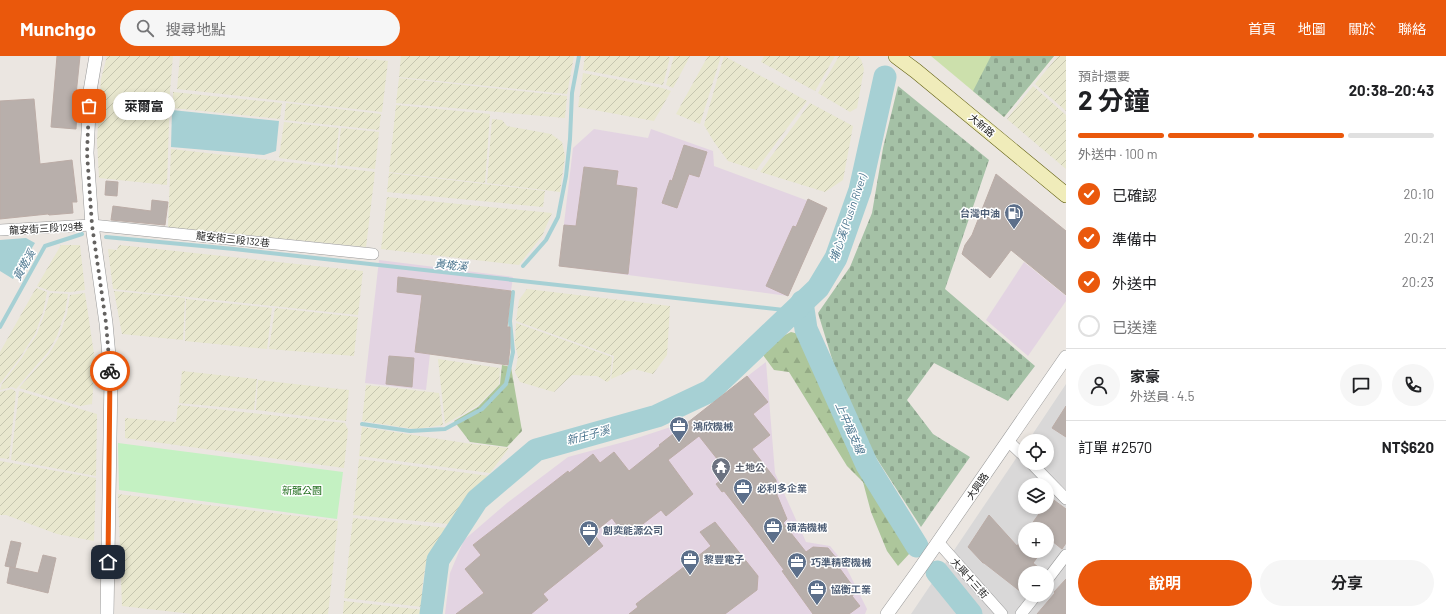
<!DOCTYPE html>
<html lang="zh-TW">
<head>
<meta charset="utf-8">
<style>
	:root { --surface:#fff; --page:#f6f6f6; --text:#202124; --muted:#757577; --line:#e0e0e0; --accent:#ea580c }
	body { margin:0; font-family:Barlow,"Noto Sans TC",sans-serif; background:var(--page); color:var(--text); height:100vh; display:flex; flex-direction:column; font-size:15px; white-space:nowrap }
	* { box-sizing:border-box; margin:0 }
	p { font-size:13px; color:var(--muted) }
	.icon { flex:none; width:22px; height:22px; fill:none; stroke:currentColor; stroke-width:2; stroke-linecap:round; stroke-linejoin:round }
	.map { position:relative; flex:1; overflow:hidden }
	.sheet { display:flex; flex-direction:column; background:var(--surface); width:380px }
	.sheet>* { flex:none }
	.tools { position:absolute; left:1018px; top:378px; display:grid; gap:8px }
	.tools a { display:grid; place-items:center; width:36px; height:36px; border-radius:50%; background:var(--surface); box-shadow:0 2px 6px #0003; font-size:20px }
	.pin { position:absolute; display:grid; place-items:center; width:34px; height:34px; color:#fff; margin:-17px; border-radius:8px; box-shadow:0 2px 6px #0006 }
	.courier { position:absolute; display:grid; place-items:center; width:40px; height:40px; margin:-20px; border:3px solid #ea580c; border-radius:50%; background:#fff; color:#222; box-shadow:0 1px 5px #0007 }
	.bubble { position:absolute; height:28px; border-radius:14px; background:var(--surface); box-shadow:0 2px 6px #0003; font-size:13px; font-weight:700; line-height:28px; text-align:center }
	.summary em { font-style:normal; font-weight:700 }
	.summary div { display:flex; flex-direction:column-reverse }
	.summary { display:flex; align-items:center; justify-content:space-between; height:68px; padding:0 12px }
	h1 { font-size:26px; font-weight:700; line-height:30px }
	.bar { display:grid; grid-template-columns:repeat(4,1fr); gap:6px 4px; align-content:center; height:48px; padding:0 12px }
	.bar i { height:5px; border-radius:3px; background:var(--line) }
	.bar .current { background:var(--accent) }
	.bar p { grid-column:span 4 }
	.line { display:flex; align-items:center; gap:10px; padding:0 12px; border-top:1px solid var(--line) }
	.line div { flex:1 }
	.round { display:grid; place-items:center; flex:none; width:42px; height:42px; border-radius:21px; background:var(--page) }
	ol { padding:0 12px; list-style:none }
	li { display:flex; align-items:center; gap:12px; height:44px }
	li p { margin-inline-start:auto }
	li .icon { padding:4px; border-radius:50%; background:var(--accent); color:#fff; stroke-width:4 }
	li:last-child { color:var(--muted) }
	li i { width:22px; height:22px; border:2px solid var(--line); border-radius:50% }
	.primary-button { display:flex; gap:8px; margin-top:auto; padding:8px 12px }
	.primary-button a { flex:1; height:46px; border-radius:24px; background:var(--accent); color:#fff; font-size:16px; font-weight:700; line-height:46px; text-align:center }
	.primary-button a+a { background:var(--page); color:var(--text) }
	header { display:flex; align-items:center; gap:24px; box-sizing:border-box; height:56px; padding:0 20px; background:var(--accent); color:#fff }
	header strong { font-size:19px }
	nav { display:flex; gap:22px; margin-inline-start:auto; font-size:14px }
	.search { width:280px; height:36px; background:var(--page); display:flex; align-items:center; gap:10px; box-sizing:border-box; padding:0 14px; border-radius:22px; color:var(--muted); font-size:15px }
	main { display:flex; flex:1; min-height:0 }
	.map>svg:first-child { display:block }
	.residential { fill:#d9d8d8; fill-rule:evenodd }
	.industrial { fill:#e3d4e2 }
	.farmland { fill:url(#farmland-furrows) }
	.grass { fill:#cce0ac }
	.forest { fill:url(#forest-firs) }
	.cemetery { fill:url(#cemetery-stones) }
	.park { fill:#c4f1c2 }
	.water { fill:#a6d0d4 }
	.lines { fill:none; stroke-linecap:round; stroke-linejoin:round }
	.stream { stroke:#a6d0d4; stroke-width:4 }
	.river { stroke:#a6d0d4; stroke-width:23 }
	.building { fill:#b8afab; stroke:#bbaca6 }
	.minor-casing { stroke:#989898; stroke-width:12 }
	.tertiary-casing { stroke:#989898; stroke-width:14 }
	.secondary-casing { stroke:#626011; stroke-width:16 }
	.minor { stroke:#fff; stroke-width:11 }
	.tertiary { stroke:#fff; stroke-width:13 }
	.secondary { stroke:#f0ecba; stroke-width:15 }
	.done { stroke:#646260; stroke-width:4; stroke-dasharray:0 7.2 }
	.route { stroke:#ea580c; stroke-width:5 }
	.labels { text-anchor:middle; stroke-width:3; stroke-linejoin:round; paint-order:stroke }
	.street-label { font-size:10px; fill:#1b1b1b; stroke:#fff }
	.service-label { font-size:10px; font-weight:bold; fill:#4e5e75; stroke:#fff; text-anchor:start }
	.worship-label { font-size:10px; font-weight:bold; fill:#5b616d; stroke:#fff; text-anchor:start }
	.park-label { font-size:10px; fill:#1b6a17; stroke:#fff }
	.water-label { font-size:11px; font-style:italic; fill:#4d7790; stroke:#fff }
</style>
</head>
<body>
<header>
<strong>Munchgo</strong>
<div class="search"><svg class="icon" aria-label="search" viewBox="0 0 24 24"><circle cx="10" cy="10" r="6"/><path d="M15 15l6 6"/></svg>搜尋地點</div>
<nav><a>首頁</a><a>地圖</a><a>關於</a><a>聯絡</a></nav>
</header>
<main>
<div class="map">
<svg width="1066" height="558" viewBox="0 0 1066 558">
	<defs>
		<pattern id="farmland-furrows" width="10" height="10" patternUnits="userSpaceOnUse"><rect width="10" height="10" fill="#e8e7ce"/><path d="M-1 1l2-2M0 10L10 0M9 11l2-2" fill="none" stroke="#c6c6b0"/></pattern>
		<pattern id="forest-firs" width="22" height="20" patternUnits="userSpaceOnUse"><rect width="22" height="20" fill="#adc69b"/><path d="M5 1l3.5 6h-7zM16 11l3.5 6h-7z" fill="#94aa85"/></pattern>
		<pattern id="cemetery-stones" width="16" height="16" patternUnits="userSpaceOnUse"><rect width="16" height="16" fill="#a5c1a6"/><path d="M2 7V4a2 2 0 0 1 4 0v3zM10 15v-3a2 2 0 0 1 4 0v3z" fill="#8da58e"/></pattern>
	</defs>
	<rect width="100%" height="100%" fill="#ebe6e1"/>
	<path class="residential" d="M 1066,328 L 1066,558 L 911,558 L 1025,389 L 1025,407 L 1047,407 L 1047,385 L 1028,385 ZM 1025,429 L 1047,429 L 1047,451 L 1025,451 ZM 1025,473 L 1047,473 L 1047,495 L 1025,495 ZM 1025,517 L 1047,517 L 1047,539 L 1025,539 Z"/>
	<g class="industrial">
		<polygon points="594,73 648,82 651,73 713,95 714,110 827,152 788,240 559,210 573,92"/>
		<polygon points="379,204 513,221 511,235 399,221 397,236 422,239 415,296 430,298 426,334 365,327"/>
		<polygon points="1024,206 1066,240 1066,245 1028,300 986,264"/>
		<polygon points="766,306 775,417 806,486 830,490 844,507 867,553 865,558 445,558 450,517 464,484 507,447 568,401 631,384 689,365"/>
	</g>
	<g class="farmland">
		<polygon points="107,0 173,0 170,35 167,129 99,122 97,85 101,23"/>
		<polygon points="180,0 338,0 388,5 382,56 177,33"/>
		<polygon points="401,0 574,0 567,38 399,21"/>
		<polygon points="585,0 665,0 670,1 663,29 583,14"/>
		<polygon points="674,0 690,0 673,32 666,29"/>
		<polygon points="708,0 721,0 700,68 676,58"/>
		<polygon points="724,0 807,45 756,114 728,105 714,86 704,69"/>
		<polygon points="764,0 835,0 815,35 761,6"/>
		<polygon points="839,0 857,0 861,3 864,13 857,52 850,56 818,37"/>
		<polygon points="1058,0 1066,0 1066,55 1035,28"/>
		<polygon points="583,17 662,32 671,35 654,65 578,51"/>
		<polygon points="399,22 567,40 565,62 396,47"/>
		<polygon points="1033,30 1066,59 1066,113 1007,63"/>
		<polygon points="173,36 282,47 280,63 173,52"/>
		<polygon points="286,47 381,58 379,74 284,64"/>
		<polygon points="810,47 853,70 843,124 825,136 760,116"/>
		<polygon points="396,49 490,58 485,127 389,116"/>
		<polygon points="492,63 502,64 507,70 551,78 562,86 565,100 560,136 487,127"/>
		<polygon points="284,66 339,72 335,109 279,102"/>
		<polygon points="341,72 379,76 375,113 337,109"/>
		<polygon points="171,93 375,116 366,191 168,171"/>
		<polygon points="389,117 545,135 543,151 387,136"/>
		<polygon points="387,141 552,157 542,180 519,209 381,193"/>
		<polygon points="61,189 80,189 85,234 71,236 50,235 37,230"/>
		<polygon points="119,189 363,215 358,259 113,233 108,193 117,194"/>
		<polygon points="36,232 47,236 43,256 35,278 19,303 0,328 0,296"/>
		<polygon points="527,233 670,250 667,299 653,318 634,313 611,323 614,300 516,265 519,244"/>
		<polygon points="114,235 185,242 183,284 122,278"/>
		<polygon points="50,237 68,238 65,256 57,280 48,296 16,333 12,331 0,334 2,328 21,303 37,278 45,256"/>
		<polygon points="85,237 95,305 92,348 80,350 19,332 49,298 59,281 67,258 70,239"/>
		<polygon points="186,243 272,252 267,293 185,285"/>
		<polygon points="275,252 358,261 354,300 269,293"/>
		<polygon points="516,267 612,301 610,324 607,326 597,320 572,319 554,336 520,326 515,316 518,301 515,287"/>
		<polygon points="438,303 500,312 499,328 477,350 445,368"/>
		<polygon points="182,315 257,323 254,354 179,347"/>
		<polygon points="258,324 349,334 346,365 256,354"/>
		<polygon points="366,329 439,337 443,369 415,373 362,365"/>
		<polygon points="12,333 16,336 9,403 0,402 0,336"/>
		<polygon points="19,335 97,358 96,420 11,404"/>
		<polygon points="178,349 345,367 348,374 344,412 125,382 125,362 176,366"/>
		<polygon points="362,371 465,387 509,392 490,417 359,400"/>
		<polygon points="359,403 490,420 448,468 353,459"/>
		<polygon points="0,405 96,422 94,485 57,478 6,459 0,459"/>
		<polygon points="118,438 338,465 328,558 192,558 122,550"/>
		<polygon points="353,462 447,472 426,507 422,532 423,551 344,542"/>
		<polygon points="344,545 424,554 424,558 343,558"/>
	</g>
	<polygon class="grass" points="931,0 1054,0 1004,61"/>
	<g class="forest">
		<path d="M 791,276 L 803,279 C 819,318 835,355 854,393 C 872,428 895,460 910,497 L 898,510 L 887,495 L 871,456 L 863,426 L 847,410 L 789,316 L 774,314 L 763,299 L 775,284 Z"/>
		<polygon points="502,309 511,311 522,375 507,391 470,386 454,365 478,351 500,328"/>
	</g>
	<g class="cemetery">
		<polygon points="991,0 1054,0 1004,61 973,35"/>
		<polygon points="898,30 989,104 945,233 1035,310 1008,345 934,307 907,344 933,378 970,401 921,471 868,389 837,319 818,257 850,211 872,157 883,92"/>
	</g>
	<polygon class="park" points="118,387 343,416 337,463 119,434"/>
	<g class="water">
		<polygon points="172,54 279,65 276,95 264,99 171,91"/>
		<polygon points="26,182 35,187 13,223 0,215 0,184"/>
	</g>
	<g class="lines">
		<g class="stream">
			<polyline points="106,181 234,193 793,255"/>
			<polyline points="523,210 546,184 558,161 566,120 570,83 572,37 579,0"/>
			<polyline points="0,271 45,190 82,178"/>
			<polyline points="362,368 410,375 445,373 482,353 506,328 513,296 510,265 513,236"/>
		</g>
		<g class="river">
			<polyline points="802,246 806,273 867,409 917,490"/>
			<polyline points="937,516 971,558"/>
			<polyline points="431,558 438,504 477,444 536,394 657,360 710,335 818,232 836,202 860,134 885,21"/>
		</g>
	</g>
	<g class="building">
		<polygon points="57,0 80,0 76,39 78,40 76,73 51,71"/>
		<polygon points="34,43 40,108 72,104 77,146 72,146 73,157 49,159 48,158 0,163 0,45"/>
		<polygon points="684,89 707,96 699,121 689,118 677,152 662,147 670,124 672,125"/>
		<polygon points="584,111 618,115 616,129 637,132 628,218 559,210 564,169 576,170"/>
		<polygon points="996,118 1066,175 1066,239 1011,194 990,222 962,198 965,189 972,179"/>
		<polygon points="106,125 118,126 117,140 105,139"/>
		<polygon points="808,143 827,152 788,240 766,230 793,170 796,171"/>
		<polygon points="152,144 168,146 165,169 111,164 113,150 151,155"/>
		<polygon points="398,221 511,235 507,271 510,271 510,292 508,309 415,296 422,239 397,236"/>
		<polygon points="389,300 414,302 412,331 386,328"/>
		<polygon points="747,320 768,346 753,358 770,379 752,393 776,424 777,439 787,463 783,467 806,496 813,491 828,492 841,508 838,510 857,536 852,540 860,550 849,558 813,558 782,515 784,514 752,471 724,435 722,436 716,428 729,418 699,380 668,404 693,438 666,460 661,454 626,481 612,462 593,477 603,490 543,538 548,544 531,558 456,558 484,537 465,513 481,499 473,489 568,415 569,417 593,398 600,407 614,396 629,415 660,390 659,389"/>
		<polygon points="1066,350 1066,381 1052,372"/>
		<polygon points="1051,442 1066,453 1066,487 1062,493 1047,481 1047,473 1036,473 1031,469 1044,451 1047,451 1047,447"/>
		<polygon points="989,459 1017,490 1025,479 1025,495 1042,495 1033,507 1044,516 1025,517 1025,539 984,507 983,507 968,491"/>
		<polygon points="715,466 758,520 757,534 725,558 629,558 638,551 636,548 711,490 700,476"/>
		<polygon points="11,485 21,487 15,512 5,510"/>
		<polygon points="43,499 56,502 48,537 7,527 10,511 38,517"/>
		<polygon points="1066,523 1066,558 1037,558 1055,537 1054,536"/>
	</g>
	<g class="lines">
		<g class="minor-casing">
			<g id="minor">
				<polyline points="0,174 92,169 373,198"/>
				<polyline points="1008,385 1025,401"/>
				<polyline points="1031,407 1066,443"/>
				<polyline points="938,486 1002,558"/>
				<polyline points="1047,524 1066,499"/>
				<polyline points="1021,558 1036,539"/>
			</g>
		</g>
		<g class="tertiary-casing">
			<g id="tertiary">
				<polyline points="96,0 90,35 87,97 92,169 106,267 111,322 107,558"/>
				<polyline points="887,558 918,515 1066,301"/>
			</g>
		</g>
		<g class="secondary-casing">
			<polyline id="secondary" points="896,0 916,15 1066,139"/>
		</g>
		<use href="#minor" class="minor"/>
		<use href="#tertiary" class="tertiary"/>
		<use href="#secondary" class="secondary"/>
	</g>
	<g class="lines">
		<polyline class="done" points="89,50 87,97 92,169 106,267 110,315"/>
		<polyline class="route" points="108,506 110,315"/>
	</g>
	<defs>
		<g id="fuel-pin" transform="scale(1)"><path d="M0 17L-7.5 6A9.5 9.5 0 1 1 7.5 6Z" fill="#5c6f8a" stroke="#fff"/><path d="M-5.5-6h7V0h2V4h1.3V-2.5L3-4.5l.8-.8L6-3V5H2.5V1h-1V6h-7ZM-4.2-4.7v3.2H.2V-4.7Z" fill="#fff"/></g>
		<g id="office-pin" transform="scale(1)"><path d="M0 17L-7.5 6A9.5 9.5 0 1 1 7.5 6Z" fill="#5c6f8a" stroke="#fff"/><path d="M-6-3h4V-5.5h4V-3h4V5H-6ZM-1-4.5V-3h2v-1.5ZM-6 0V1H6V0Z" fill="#fff"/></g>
		<g id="temple-pin" transform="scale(1)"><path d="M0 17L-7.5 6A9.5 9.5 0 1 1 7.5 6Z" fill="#6b7280" stroke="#fff"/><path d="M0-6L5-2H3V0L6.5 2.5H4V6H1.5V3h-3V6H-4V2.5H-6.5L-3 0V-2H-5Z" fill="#fff"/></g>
	</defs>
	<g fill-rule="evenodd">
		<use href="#fuel-pin" x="1014" y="157"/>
		<use href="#office-pin" x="679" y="370"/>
		<use href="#temple-pin" x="721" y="411"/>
		<use href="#office-pin" x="743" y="432"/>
		<use href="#office-pin" x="773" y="471"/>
		<use href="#office-pin" x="589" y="474"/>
		<use href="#office-pin" x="690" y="503"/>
		<use href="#office-pin" x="797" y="506"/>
		<use href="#office-pin" x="817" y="533"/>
	</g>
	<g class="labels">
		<g class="street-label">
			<text transform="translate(982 69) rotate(40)" y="4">大新路</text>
			<text transform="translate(46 172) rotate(-3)" y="4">龍安街三段129巷</text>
			<text transform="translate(233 183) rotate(6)" y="4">龍安街三段132巷</text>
			<text transform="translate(977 430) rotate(-55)" y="4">大興路</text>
			<text transform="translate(970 522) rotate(48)" y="4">大興十三街</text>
		</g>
		<g class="service-label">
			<text x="1000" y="161" text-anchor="end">台灣中油</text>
			<text x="693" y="374">鴻欣機械</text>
			<text x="757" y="436">必利多企業</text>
			<text x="787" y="475">碩浩機械</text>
			<text x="603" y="478">創奕能源公司</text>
			<text x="704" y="507">黎豐電子</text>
			<text x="811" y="510">巧準精密機械</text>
			<text x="831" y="537">協衡工業</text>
		</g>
		<g class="worship-label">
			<text x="735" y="415">土地公</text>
		</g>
		<g class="park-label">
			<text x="302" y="438">新龍公園</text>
		</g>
		<g class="water-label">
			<text transform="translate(848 162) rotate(-71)" y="4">埔心溪 (Pusin River)</text>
			<text transform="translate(24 209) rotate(-61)" y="4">黃墘溪</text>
			<text transform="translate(451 209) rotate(6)" y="4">黃墘溪</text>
			<text transform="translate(850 372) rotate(66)" y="4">上中福支線</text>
			<text transform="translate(588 379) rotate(-15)" y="4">新庄子溪</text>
		</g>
	</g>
</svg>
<div class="tools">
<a><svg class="icon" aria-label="locate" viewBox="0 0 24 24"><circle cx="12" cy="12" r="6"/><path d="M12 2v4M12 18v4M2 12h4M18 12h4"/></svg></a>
<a><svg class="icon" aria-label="layers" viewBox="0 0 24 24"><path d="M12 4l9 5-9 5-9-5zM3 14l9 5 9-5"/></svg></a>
<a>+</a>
<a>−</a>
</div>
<div class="pin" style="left:89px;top:50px;background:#ea580c"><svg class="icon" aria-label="bag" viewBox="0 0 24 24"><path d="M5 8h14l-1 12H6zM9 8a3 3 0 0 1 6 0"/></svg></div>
<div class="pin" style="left:108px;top:506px;background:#1f2937"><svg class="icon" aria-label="home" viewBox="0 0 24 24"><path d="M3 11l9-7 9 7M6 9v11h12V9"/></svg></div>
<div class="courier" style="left:110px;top:315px"><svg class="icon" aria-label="bike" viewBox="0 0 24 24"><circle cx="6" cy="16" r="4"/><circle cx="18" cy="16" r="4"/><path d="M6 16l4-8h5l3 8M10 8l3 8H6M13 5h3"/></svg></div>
<div class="bubble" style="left:113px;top:36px;width:62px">萊爾富</div>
</div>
<section class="sheet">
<div class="summary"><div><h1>2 分鐘</h1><p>預計還要</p></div><em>20:38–20:43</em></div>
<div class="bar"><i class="current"></i><i class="current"></i><i class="current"></i><i></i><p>外送中 · 100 m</p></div>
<ol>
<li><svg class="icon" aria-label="check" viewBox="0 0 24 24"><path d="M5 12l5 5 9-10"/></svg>已確認<p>20:10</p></li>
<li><svg class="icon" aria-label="check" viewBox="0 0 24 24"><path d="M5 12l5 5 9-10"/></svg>準備中<p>20:21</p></li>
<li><svg class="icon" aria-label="check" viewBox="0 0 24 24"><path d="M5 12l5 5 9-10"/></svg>外送中<p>20:23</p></li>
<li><i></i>已送達</li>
</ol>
<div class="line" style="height:72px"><a class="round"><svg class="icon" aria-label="person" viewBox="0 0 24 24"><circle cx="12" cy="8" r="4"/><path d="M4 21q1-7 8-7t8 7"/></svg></a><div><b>家豪</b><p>外送員 · 4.5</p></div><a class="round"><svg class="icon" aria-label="chat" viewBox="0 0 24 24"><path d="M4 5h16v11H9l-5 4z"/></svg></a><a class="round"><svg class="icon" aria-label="phone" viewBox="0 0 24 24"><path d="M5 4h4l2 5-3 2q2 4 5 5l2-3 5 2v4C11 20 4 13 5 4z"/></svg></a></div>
<div class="line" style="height:52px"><div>訂單 #2570</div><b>NT$620</b></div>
<div class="primary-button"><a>說明</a><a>分享</a></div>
</section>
</main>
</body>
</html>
